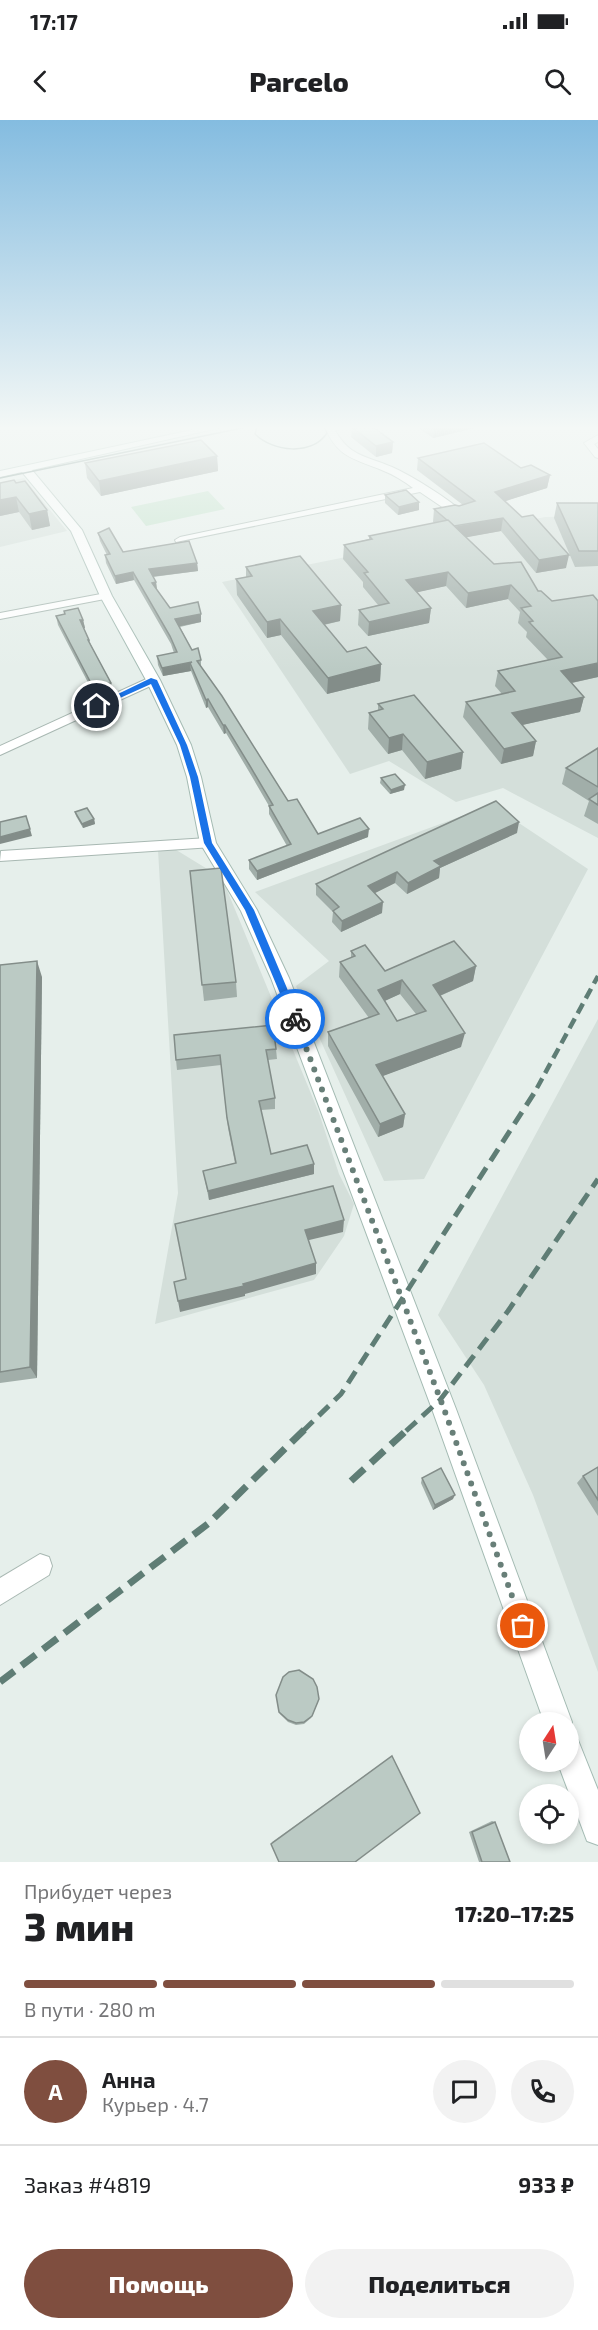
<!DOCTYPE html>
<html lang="ru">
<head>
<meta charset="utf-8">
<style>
	:root { --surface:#fff; --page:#f2f2f2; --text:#202124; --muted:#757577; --line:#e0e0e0; --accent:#7f4e3f }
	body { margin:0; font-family:"Exo 2",sans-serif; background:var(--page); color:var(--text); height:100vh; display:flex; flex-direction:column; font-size:22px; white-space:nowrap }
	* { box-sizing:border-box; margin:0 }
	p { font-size:20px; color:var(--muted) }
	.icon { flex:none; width:33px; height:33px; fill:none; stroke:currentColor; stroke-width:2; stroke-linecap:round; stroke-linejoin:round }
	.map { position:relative; height:1742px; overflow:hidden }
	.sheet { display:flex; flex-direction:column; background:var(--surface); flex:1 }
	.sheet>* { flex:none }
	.needle { width:39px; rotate:12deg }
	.controls { position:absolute; left:519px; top:1592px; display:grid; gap:12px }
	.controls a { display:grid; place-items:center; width:60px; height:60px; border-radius:50%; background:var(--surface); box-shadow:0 3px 9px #0003; font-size:30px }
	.pin { position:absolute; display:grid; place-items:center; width:51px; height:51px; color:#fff; margin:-26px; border:3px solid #fff; border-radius:50%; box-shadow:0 2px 6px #0007 }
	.courier { position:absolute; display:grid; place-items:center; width:60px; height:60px; margin:-30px; border:4px solid #1a73e8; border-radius:50%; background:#fff; color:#222; box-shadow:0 2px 8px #0007 }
	.head em { font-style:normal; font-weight:800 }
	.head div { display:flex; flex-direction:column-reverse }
	.head { display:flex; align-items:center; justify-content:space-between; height:102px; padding:0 24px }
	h1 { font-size:39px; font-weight:800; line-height:45px }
	.bar { display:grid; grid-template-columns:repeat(4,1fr); gap:9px 6px; align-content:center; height:72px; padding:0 24px }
	.bar i { height:8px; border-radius:4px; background:var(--line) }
	.bar .on { background:var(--accent) }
	.bar p { grid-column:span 4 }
	.line { display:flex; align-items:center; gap:15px; padding:0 24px; border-top:2px solid var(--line) }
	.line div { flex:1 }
	.round { display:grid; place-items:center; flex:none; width:63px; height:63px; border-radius:32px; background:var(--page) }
	.primary-button { display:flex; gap:12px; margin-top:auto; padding:12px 24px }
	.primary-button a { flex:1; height:69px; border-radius:36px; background:var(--accent); color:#fff; font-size:24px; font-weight:800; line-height:69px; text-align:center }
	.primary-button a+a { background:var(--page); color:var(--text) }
	.status { display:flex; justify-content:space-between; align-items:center; height:42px; padding:0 30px; background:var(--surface); direction:ltr }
	.status svg { height:16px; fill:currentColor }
	header { display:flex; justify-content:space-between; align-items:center; height:78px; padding:0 24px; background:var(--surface); font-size:27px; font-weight:800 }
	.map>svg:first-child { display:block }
	.built { fill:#d4dfda }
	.green { fill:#bfe0c8 }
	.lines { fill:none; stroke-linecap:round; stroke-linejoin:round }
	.street-casing { stroke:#a8b8b2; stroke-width:2 }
	.secondary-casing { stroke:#a4bbb3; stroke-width:2 }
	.street { fill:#fff; fill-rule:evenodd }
	.secondary { fill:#fff; fill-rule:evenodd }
	.tram { stroke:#5f7d75; stroke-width:1.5 }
	.rail-far2 { stroke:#5f7d75; stroke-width:4.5; stroke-dasharray:11 6; stroke-linecap:butt }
	.rail-far1 { stroke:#5f7d75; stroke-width:5; stroke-dasharray:14 8; stroke-linecap:butt }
	.rail { stroke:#5f7d75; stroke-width:7; stroke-dasharray:18 9; stroke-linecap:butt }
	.wall { fill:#a1aea9; fill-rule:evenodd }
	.shaded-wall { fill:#838d89 }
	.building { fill:#bbcac4; stroke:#838d89; stroke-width:1.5; fill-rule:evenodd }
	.route { fill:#1a73e8 }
	.done { stroke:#687f78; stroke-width:6; stroke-dasharray:0 10.8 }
</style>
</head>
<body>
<div class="status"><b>17:17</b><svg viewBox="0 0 49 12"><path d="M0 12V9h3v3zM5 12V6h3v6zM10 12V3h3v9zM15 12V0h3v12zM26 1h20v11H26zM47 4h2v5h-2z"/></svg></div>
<header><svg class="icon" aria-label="back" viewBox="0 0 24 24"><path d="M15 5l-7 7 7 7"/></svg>Parcelo<svg class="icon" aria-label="search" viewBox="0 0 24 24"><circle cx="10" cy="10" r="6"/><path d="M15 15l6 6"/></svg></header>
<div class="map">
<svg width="598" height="1742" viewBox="0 0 598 1742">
	<rect width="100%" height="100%" fill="#e6efeb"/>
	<g class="built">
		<polygon points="24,358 67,411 0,427 0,363"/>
		<polygon points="598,396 598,718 503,668 456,682 389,641 350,654 222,462 545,397"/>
		<polygon points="492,685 588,749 424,1059 384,1061 296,866 329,841 255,772"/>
		<polygon points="173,728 222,758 319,993 339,1054 354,1084 344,1116 314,1160 155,1204 178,1073 158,730"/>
		<polygon points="598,899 598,1552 533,1375 484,1265 438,1195"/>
	</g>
	<polygon class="green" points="208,371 225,389 146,406 131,387"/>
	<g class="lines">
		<g class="street-casing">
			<g id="street">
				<path d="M 325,307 L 333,307 C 349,337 364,335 392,347 C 412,356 451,380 466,395 L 457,397 L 420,372 L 176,422 L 175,420 L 180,417 L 413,368 C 404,361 394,355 384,351 C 356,339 337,338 325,307 Z"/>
				<polygon points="598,315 598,322 594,324 598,329 598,338 595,337 584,323"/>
				<polygon points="106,473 110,474 110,478 0,499 0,493"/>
				<polygon points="153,556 157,557 159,560 157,563 0,635 0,626"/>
				<polygon points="208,718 213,719 215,723 213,727 0,741 1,731"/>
				<polygon points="40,1434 49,1437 52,1446 49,1455 0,1485 0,1458"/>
			</g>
		</g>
		<g class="secondary-casing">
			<g id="secondary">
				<polygon points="206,307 223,307 32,350 82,410 112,476 160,560 191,625 201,657 216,723 257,790 289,858 456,1289 572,1602 568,1611 568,1602 544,1602 432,1289 271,858 241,791 200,723 187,657 177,625 146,560 100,476 71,411 22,352 0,357 0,351"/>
				<polygon points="568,1616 578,1620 598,1670 598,1725 587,1721 557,1641 568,1641"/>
			</g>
		</g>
		<use href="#street" class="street"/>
		<use href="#secondary" class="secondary"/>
		<g class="tram">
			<path d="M 257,307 L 255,314 C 273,332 312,336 327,313 L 324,307"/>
			<polyline points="0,358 247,307"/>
		</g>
		<polyline class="rail-far2" points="537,968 598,856"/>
		<g class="rail-far1">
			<polyline points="303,1311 341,1274 538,967"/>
			<polyline points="406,1311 440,1280 508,1191 598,1059"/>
		</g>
		<g class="rail">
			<polyline points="351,1361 408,1309"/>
			<polyline points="0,1562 209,1403 305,1309"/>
		</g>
	</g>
	<g class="wall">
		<polygon points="352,307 393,322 392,333 376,337 351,317"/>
		<polygon points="417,307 479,307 433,318"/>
		<polygon points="217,336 218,351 101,376 87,358 85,343"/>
		<polygon points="418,338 521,348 550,355 547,368 505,381 566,448 536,453 501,411 466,417 494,444 538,471 598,557 572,563 584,577 580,592 522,605 536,621 533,636 501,644 463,597 466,582 502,574 495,566 498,551 548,540 526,517 527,512 518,503 520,492 508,479 466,488 446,466 417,472 431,488 429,503 368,516 358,505 359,490 378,485 363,467 363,462 343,439 344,425 369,419 369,416 434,403 433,402 434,389 463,385 417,350"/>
		<polygon points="16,363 47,390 50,406 32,410 19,392 0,396"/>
		<polygon points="385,375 419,382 419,390 398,395 385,383"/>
		<polygon points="557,383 598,383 598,446 575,447 554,398"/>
		<polygon points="98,413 123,432 197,443 198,451 153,457 156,462 157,470 170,488 201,494 201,502 180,507 192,530 201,540 201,547 288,681 318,714 368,717 257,760 249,749 249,740 287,726 269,694 269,686 251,655 226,613 224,614 208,587 206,588 191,551 163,556 158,545 157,536 174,533 171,524 134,460 116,464 106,443 105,435 107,435 100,421"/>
		<polygon points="246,447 341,485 340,501 324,505 347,532 381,544 380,561 327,574 281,515 267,518 237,475 236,459 246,457"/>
		<polygon points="64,491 83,500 85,508 84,508 89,520 91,525 111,563 112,572 95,576 58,505 56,496 65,494"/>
		<polygon points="378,584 463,632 461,649 425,659 402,630 388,634 368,609 369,593 378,591"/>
		<polygon points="598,628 598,704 584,696 589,681 562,664 566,648"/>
		<polygon points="381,658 404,670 390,674 380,663"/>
		<polygon points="75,692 94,699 95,704 83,708 76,696"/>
		<polygon points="517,713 440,748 439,758 407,774 395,763 375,773 382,793 341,812 332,802 333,792 316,775 316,764"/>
		<polygon points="190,751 236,862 237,877 204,881"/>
		<path d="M 351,831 L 385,851 L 476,846 L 473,861 L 440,876 L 461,927 L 382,956 L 405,994 L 403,1007 L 378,1017 L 328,926 L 328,912 L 369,898 L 339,857 L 340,842 L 351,838 ZM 400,874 L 416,894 L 397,901 L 384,881 Z"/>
		<polygon points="0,845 42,857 37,1258 0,1263"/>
		<polygon points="276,929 277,939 268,940 275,978 275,989 261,990 271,1034 314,1044 314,1054 209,1080 203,1051 235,1043 228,1008 221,945 177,950 176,940"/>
		<polygon points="598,1347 598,1396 577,1363 583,1356"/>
		<polygon points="422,1358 453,1379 433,1390 421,1363"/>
		<polygon points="276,1575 318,1582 311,1598 304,1604 296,1605 288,1602 280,1594"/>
		<polygon points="392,1636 271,1724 272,1722"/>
		<polygon points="492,1701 495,1702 510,1742 479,1742 469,1712"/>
	</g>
	<g class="shaded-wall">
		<polygon points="434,307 479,307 433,318"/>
		<polygon points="393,322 392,333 376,337 376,326"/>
		<polygon points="217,336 218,351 101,376 99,361"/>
		<polygon points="550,355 547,368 493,385 495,372"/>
		<polygon points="16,377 19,392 0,396 0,380"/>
		<polygon points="419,382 419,390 398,395 399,387"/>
		<polygon points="47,390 50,406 32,410 29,394"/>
		<polygon points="503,398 501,411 452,420 453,407"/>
		<polygon points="569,435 566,448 536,453 539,440"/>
		<polygon points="197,443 198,451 150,457 149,449"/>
		<polygon points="133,452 134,460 116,464 115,456"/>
		<polygon points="448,452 446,466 405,475 406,460"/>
		<polygon points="156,462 157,470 152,463"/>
		<polygon points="511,465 508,479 466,488 468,473"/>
		<polygon points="341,485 340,501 313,507 313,491"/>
		<polygon points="431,488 429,503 368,516 369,502"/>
		<polygon points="201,494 201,502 176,507 175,499"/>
		<polygon points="280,499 281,515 267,518 267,502"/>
		<polygon points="80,500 83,500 85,508 82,509"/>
		<polygon points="192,542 190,543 191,551 163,556 162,548"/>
		<polygon points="598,543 598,557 557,566 561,551"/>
		<polygon points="381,544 380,561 327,574 328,558"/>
		<polygon points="111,563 112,572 95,576 93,567"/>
		<polygon points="584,577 580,592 509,608 512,593"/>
		<polygon points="208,579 208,587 206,588 206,580"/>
		<polygon points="223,605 225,605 226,613 224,614"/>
		<polygon points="403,614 402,630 388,634 389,618"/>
		<polygon points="536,621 533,636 501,644 504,629"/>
		<polygon points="463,632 461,649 425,659 427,642"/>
		<polygon points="405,665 404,670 390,674 391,670"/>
		<polygon points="94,699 95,704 83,708 82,704"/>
		<polygon points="519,702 517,713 440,748 439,758 407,774 408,763 434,741"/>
		<polygon points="30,709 32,716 0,724 0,717"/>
		<polygon points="369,709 368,717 257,760 257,751"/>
		<polygon points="397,752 395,763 367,777 368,766"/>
		<polygon points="383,782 382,793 341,812 342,801"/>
		<polygon points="37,841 42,857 37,1258 30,1247"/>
		<polygon points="476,846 473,861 430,880 433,865"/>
		<polygon points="402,860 400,874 376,885 378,870"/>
		<polygon points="465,913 461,927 375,959 376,945"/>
		<polygon points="405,994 403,1007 378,1017 380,1004"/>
		<polygon points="314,1044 314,1054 209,1080 208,1071"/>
		<polygon points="344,1100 343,1112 305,1121 305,1110"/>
		<polygon points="316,1143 316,1154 245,1174 245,1176 180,1192 178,1181"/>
		<polygon points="455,1375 453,1379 433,1390 435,1385"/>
	</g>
	<g class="building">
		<polygon points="352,307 373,307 393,322 376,326"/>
		<polygon points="201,320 217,336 99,361 85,343"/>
		<polygon points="484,323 521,348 531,345 550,355 495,372 522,397 533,395 569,435 539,440 503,398 454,406 434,389 455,385 459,386 475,381 418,338"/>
		<polygon points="14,360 16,363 25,361 47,390 29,394 16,377 0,380 0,363"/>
		<polygon points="406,370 419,382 399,387 385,375"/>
		<polygon points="557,383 598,383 598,431 579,431"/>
		<polygon points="448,400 494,444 521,442 538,471 541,471 552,481 593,475 598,481 598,543 561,551 584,577 512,593 536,621 504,629 466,582 515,571 498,551 562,537 529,502 533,501 521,488 531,486 511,465 468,473 448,452 406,460 431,488 369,502 359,490 389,483 364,453 368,452 344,425 372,419 369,416"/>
		<polygon points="109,408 123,432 189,421 197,443 149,449 156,462 152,463 170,488 198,482 201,494 175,499 192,530 198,528 201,540 197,541 222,576 288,681 297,679 318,714 360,698 369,709 257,751 249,740 291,724 269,686 273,685 250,646 225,605 223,605 208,579 206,580 190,543 192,542 162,548 157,536 177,532 170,516 133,452 115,456 105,435 110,434 98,413"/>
		<polygon points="300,436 341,485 313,491 347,532 366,527 381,544 328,558 280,499 267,502 236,459 252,456 246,447"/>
		<polygon points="78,488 83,500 80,500 89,520 88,520 111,563 93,567 56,496 65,494 64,491"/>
		<polygon points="414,575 463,632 427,642 403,614 389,618 369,593 383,589 378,584"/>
		<polygon points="598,628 598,667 566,648"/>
		<polygon points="395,654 405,665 391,670 381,658"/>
		<polygon points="598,673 598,685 589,679"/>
		<polygon points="496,681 519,702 434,741 441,746 408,763 397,752 368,766 383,782 342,801 333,791 339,787 316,764"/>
		<polygon points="87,688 94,699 82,704 75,692"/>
		<polygon points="26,696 30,709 0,717 0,702"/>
		<polygon points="221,748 236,862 202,865 190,751"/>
		<path d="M 454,821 L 476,846 L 433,865 L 465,913 L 376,945 L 405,994 L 380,1004 L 328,912 L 379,894 L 340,842 L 355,836 L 351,831 L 365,825 L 385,851 ZM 402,860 L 426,891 L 397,901 L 378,870 Z"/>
		<polygon points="37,841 30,1247 0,1252 0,845"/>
		<polygon points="273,905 276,929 266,930 275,978 259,981 271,1034 307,1025 314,1044 208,1071 203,1051 236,1043 227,998 220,935 176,940 174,915"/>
		<polygon points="333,1066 344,1100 305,1110 316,1143 243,1164 244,1166 178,1181 174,1162 186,1159 175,1104"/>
		<polygon points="598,1347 598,1380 583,1356"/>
		<polygon points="441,1348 455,1375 435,1385 422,1358"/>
		<polygon points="299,1550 313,1559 317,1567 319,1579 312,1596 304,1602 296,1603 288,1600 279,1592 276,1575 283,1557 289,1552"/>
		<polygon points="392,1636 420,1693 355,1742 279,1742 271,1724"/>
		<polygon points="495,1702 510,1742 482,1742 472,1712"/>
	</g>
	<linearGradient id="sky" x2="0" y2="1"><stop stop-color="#84bce0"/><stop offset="0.56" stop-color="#f4f8f6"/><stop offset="1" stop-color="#f4f8f6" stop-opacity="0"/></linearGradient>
	<rect width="598" height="550" fill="url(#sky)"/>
	<polygon class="route" points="151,558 157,560 187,625 198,657 212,723 254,790 300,899 299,902 292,902 245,790 204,723 190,657 180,625 151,564 100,587 93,586"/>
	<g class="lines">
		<polyline class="done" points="295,899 444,1289 523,1506"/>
	</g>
</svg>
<div class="controls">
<a><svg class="needle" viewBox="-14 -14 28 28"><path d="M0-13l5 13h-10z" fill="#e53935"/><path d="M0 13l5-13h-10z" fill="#757577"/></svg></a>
<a><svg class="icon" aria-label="locate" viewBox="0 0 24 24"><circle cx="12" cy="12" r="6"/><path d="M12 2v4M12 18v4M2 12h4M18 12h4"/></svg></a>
</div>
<div class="pin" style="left:523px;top:1506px;background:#ea580c"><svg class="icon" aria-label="bag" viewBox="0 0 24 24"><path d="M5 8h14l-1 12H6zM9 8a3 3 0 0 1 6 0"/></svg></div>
<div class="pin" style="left:97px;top:586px;background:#1f2937"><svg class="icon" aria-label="home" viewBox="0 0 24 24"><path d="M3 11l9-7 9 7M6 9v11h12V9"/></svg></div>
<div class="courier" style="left:295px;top:899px"><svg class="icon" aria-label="bike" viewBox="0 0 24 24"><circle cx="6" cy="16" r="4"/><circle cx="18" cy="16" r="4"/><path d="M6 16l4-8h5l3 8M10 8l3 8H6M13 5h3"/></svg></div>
</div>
<section class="sheet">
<div class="head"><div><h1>3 мин</h1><p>Прибудет через</p></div><em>17:20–17:25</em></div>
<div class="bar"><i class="on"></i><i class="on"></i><i class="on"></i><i></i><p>В пути · 280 m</p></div>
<div class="line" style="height:108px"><b class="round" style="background:var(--accent);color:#fff">А</b><div><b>Анна</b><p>Курьер · 4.7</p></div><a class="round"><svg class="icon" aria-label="chat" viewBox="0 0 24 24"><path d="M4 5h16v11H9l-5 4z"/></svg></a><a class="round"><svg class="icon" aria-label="phone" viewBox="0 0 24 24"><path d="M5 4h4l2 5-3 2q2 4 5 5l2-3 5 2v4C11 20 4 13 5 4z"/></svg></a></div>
<div class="line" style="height:78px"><div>Заказ #4819</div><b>933 ₽</b></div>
<div class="primary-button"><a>Помощь</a><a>Поделиться</a></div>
</section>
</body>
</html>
